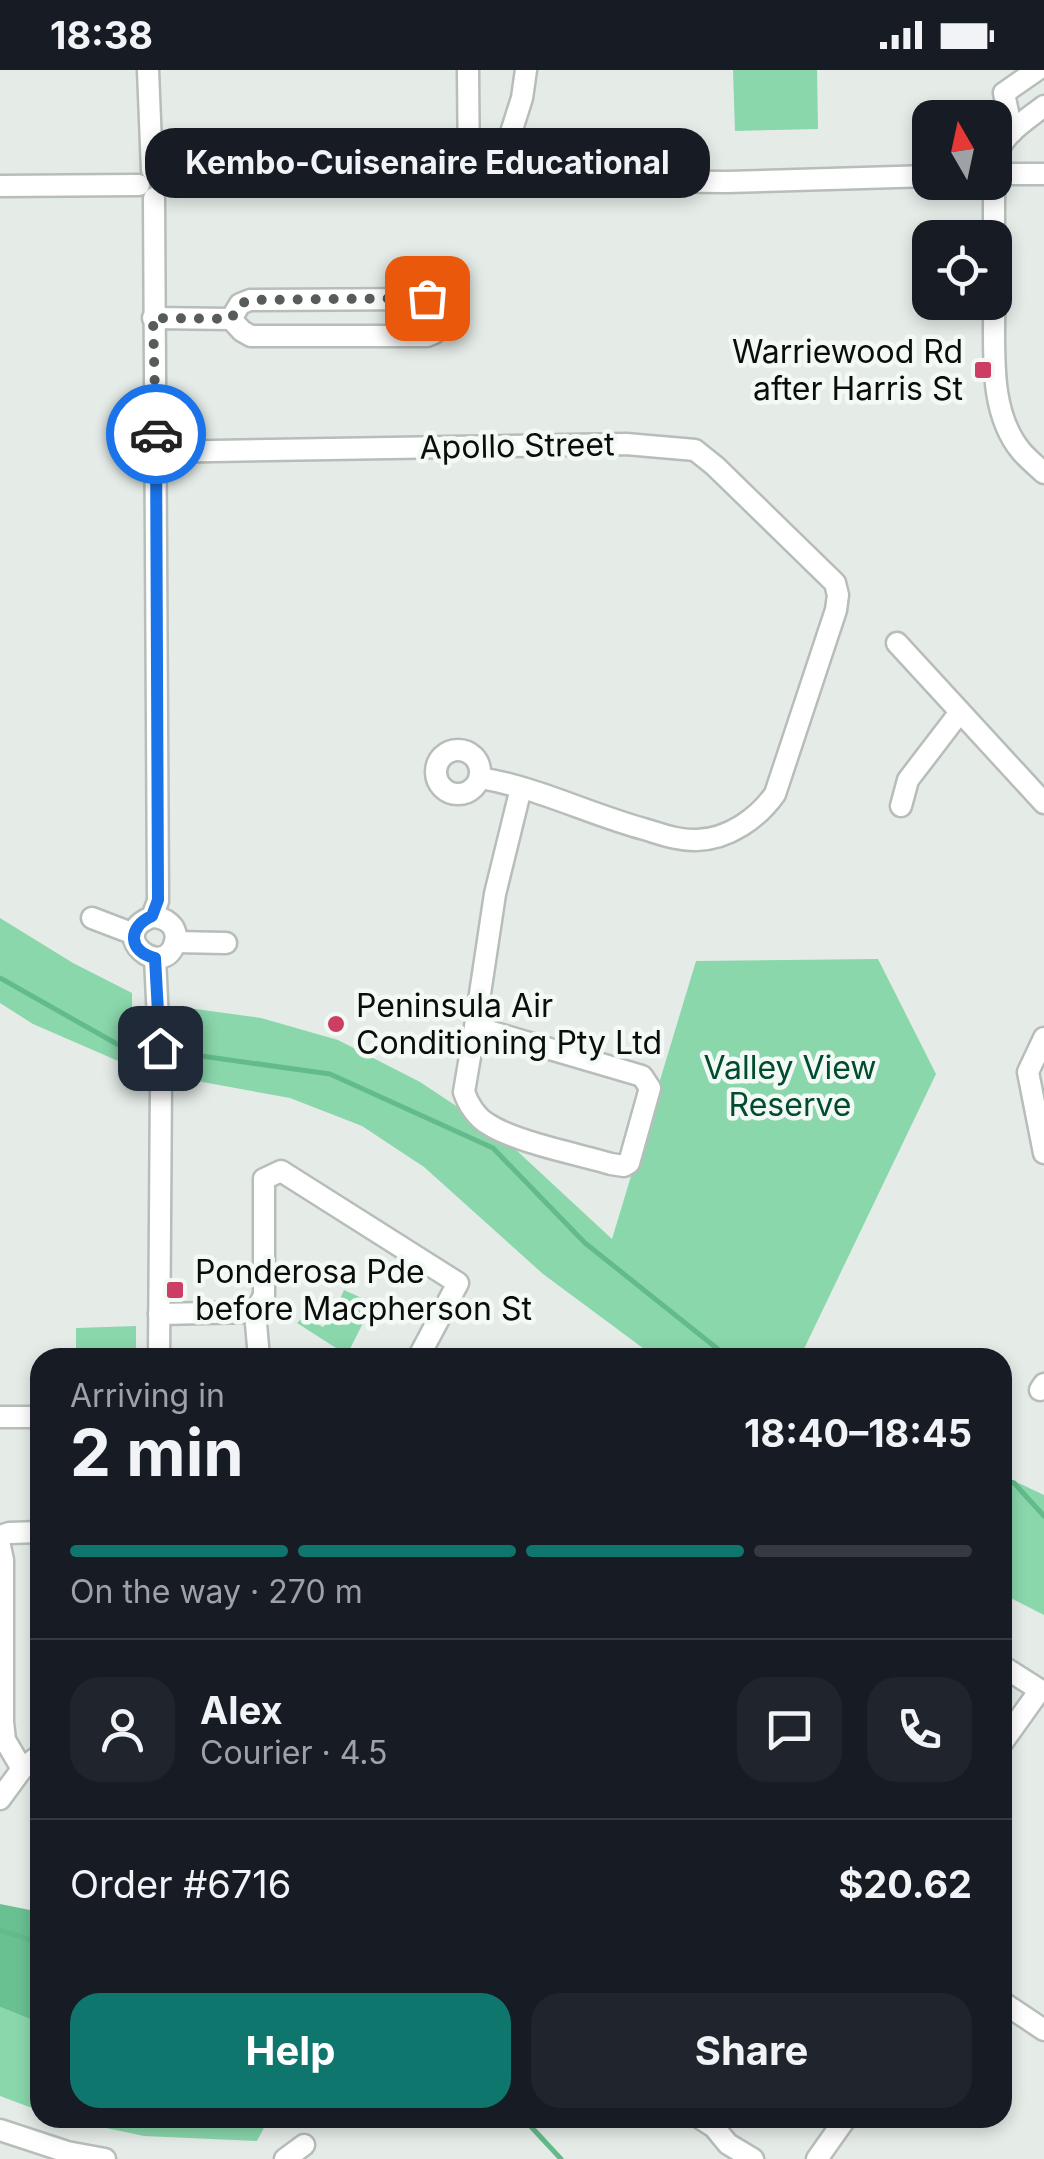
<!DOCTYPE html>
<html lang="en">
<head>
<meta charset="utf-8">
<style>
	:root { --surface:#171b24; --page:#20242c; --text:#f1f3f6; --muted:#9ea1a6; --line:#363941; --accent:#0f766e }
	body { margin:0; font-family:Inter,sans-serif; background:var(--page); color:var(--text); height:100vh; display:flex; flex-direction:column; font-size:38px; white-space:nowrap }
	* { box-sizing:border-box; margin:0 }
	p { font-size:32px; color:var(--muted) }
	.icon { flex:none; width:55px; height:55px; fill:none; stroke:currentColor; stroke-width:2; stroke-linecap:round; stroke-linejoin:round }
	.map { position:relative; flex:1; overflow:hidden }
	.details { position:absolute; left:30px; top:1278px; width:982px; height:780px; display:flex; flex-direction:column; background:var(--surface); border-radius:30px; box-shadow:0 5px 15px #0003 }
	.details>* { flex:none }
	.needle { width:65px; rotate:351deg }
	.controls { position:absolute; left:912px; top:30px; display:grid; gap:20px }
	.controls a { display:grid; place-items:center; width:100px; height:100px; border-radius:20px; background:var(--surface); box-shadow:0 5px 15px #0003; font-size:50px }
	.pin { position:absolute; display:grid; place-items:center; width:85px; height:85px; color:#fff; margin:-42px; border-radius:20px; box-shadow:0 5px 15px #0006 }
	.courier { position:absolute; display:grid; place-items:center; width:100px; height:100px; margin:-50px; border:8px solid #1a73e8; border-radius:50%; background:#fff; color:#222; box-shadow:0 2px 12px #0007 }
	.bubble { position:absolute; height:70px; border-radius:30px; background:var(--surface); box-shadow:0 5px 15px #0003; font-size:32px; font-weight:700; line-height:70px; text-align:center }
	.head em { font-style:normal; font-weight:700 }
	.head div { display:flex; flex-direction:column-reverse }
	.head { display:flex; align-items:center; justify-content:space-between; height:170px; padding:0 40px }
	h1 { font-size:65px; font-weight:700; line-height:75px }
	.bar { display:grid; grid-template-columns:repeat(4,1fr); gap:15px 10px; align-content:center; height:120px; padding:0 40px }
	.bar i { height:12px; border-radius:8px; background:var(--line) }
	.bar .on { background:var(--accent) }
	.bar p { grid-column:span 4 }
	.line { display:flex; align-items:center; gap:25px; padding:0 40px; border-top:2px solid var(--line) }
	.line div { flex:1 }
	.round { display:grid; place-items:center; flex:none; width:105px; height:105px; border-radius:30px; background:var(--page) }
	.primary-button { display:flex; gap:20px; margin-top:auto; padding:20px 40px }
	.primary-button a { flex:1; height:115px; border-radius:30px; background:var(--accent); color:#fff; font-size:40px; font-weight:700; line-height:115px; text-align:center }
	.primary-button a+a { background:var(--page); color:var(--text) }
	.status { display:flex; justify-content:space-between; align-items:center; height:70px; padding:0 50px; background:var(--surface); direction:ltr }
	.status svg { height:28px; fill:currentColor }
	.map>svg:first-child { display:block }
	.green { fill:#8ad7ac }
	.forest { fill:#69c192 }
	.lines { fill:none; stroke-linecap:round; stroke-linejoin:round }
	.stream { stroke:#63bb8c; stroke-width:5 }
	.minor-casing { stroke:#b7bdb9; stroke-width:25 }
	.minor { stroke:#fff; stroke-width:20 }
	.done { stroke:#575b59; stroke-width:10; stroke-dasharray:0 18 }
	.route { stroke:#1a73e8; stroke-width:12 }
	.poi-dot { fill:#cd3e64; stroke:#f3faf5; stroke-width:4 }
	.labels { text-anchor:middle; stroke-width:9; stroke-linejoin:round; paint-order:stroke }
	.poi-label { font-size:32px; fill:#0b0d0c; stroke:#f3faf5; text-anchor:start }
	.street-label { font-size:32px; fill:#0b0d0c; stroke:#f3faf5 }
	.park-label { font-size:32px; fill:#014c2e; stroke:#f3faf5 }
</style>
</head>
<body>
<div class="status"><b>18:38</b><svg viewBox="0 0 49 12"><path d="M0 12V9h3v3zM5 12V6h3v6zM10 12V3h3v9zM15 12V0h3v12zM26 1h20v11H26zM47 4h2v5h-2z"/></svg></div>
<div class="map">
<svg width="1044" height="2089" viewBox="0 0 1044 2089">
	<rect width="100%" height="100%" fill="#e5ece8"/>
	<g class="green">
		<polygon points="733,0 817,0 818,59 735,61"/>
		<polygon points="0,848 73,893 132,923 132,997 33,954 0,933"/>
		<polygon points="878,889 936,1004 803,1281 811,1287 655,1287 543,1204 424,1097 362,1056 290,1028 186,1009 181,937 261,948 338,970 420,1012 500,1065 612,1169 696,891"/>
		<polygon points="344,1220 373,1233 347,1285 297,1253 304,1246 323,1257 331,1249"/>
		<polygon points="136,1256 136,1287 76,1287 76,1258"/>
		<polygon points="1002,1405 1044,1425 1044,1545 1003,1524"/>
		<polygon points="0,1937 40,1953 40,2041 0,2026"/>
		<polygon points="59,2048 269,2048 257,2071 144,2066"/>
	</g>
	<polygon class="forest" points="0,1834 40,1842 40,1953 0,1937"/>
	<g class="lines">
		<g class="stream">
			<polyline points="0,908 117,974 129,976"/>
			<polyline points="187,984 330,1004 493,1078 585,1173 729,1288"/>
			<polyline points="1002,1410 1014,1413 1044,1446"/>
			<polyline points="0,1860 40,1873"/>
			<polyline points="523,2048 561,2089"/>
		</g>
		<g class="minor-casing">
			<g id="minor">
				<polyline points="148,0 152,100"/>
				<polyline points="468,0 469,110"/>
				<polyline points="1012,62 1004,23 1037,0"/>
				<path d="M 996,90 C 1000,65 1025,51 1044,36"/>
				<polyline points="1010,104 1044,104"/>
				<polyline points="507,110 508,72 522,28 526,0"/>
				<polyline points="168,114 507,110 727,112 930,106"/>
				<polyline points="0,116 139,115"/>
				<polyline points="994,119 994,168"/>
				<path d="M 994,232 C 995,280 988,341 1021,381 C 1028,389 1036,396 1044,403"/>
				<polyline points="153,248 231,249 240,234 250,230 427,229 431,229 435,235 434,263 427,266 251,266 242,261 231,249"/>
				<path d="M 157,382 L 626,374 L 695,380 L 715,396 L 835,513 L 838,525 L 836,540 L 775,724 C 758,748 729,769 697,770 C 679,771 661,764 644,759 C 589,744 536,717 480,708"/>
				<polyline points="897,573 1044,733"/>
				<circle cx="458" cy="702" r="22"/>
				<polyline points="901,736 908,710 960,642"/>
				<path d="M 152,847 C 165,847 179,856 175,872 C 165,912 104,865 152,847 L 158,831 L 154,128"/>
				<polyline points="92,848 134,864"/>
				<polyline points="175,872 226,873"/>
				<polyline points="155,888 161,1011 159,1288"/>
				<path d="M 475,957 L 464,1022 C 468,1034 477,1048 488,1054 C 515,1072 578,1084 611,1094 L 624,1096 L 629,1093 L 650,1018 L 642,1006 L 475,957 L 495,824 L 521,718"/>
				<polyline points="1044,968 1028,1002 1044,1083"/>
				<polyline points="159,1244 255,1242"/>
				<polyline points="259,1288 255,1242 264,1226 264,1109 281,1101 458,1213 418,1288"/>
				<polyline points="1040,1320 1044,1314"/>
				<polyline points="0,1347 40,1347"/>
				<polyline points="0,1466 9,1463 40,1462"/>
				<polyline points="0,1476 3,1490 3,1652 5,1670 22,1699"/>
				<polyline points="1002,1596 1040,1620 1002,1673"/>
				<polyline points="0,1729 22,1699 40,1685"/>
				<polyline points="1002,1932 1044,1960"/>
				<polyline points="700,2048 714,2057 728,2074 753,2089"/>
				<polyline points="0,2060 67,2082 105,2089"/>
				<polyline points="285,2089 304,2075"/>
				<polyline points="817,2089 846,2048"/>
			</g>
		</g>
		<use href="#minor" class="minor"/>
	</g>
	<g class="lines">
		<polyline class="done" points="156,364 153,248 231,249 240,234 250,230 427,228"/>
		<path class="route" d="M 156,364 L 158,830 L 152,846 C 127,857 128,882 155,888 L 160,978"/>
	</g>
	<g class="poi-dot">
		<rect x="973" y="290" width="20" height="20" rx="5"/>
		<circle cx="336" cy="954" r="10"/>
		<rect x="165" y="1210" width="20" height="20" rx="5"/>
	</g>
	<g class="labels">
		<g class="poi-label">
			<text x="963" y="293" text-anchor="end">Warriewood Rd<tspan x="963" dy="37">after Harris St</tspan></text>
			<text x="356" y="947">Peninsula Air<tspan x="356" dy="37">Conditioning Pty Ltd</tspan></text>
			<text x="195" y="1213">Ponderosa Pde<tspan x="195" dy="37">before Macpherson St</tspan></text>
		</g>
		<g class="street-label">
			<text transform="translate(517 376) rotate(-1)" y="11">Apollo Street</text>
		</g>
		<g class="park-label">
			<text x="790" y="1009">Valley View<tspan x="790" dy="37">Reserve</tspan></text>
		</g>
	</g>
</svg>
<div class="controls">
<a><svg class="needle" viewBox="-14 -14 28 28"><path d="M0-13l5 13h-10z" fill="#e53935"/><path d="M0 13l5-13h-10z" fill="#9ea1a6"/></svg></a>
<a><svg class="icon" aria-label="locate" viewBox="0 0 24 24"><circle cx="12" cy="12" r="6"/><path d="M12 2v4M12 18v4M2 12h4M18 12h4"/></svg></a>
</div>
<div class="pin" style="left:427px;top:228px;background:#ea580c"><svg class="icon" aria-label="bag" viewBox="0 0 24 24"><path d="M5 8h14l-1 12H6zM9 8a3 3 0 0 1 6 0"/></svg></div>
<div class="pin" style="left:160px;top:978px;background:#1f2937"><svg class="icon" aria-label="home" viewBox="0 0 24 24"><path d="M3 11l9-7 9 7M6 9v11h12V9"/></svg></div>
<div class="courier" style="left:156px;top:364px"><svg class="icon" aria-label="car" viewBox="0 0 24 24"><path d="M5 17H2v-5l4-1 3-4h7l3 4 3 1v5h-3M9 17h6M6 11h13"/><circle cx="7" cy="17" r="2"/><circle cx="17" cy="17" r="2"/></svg></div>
<div class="bubble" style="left:145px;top:58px;width:565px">Kembo-Cuisenaire Educational</div>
<section class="details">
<div class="head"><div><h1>2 min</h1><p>Arriving in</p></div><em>18:40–18:45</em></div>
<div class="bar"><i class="on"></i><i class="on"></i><i class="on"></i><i></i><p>On the way · 270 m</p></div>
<div class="line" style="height:180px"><a class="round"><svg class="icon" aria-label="person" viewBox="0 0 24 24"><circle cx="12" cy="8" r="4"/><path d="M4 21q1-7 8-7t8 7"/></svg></a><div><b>Alex</b><p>Courier · 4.5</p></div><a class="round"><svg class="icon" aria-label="chat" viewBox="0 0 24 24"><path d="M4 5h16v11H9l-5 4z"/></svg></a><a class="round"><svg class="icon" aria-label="phone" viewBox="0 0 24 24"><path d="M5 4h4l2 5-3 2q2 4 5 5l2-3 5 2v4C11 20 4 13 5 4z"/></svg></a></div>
<div class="line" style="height:130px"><div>Order #6716</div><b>$20.62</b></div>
<div class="primary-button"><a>Help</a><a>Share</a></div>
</section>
</div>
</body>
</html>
